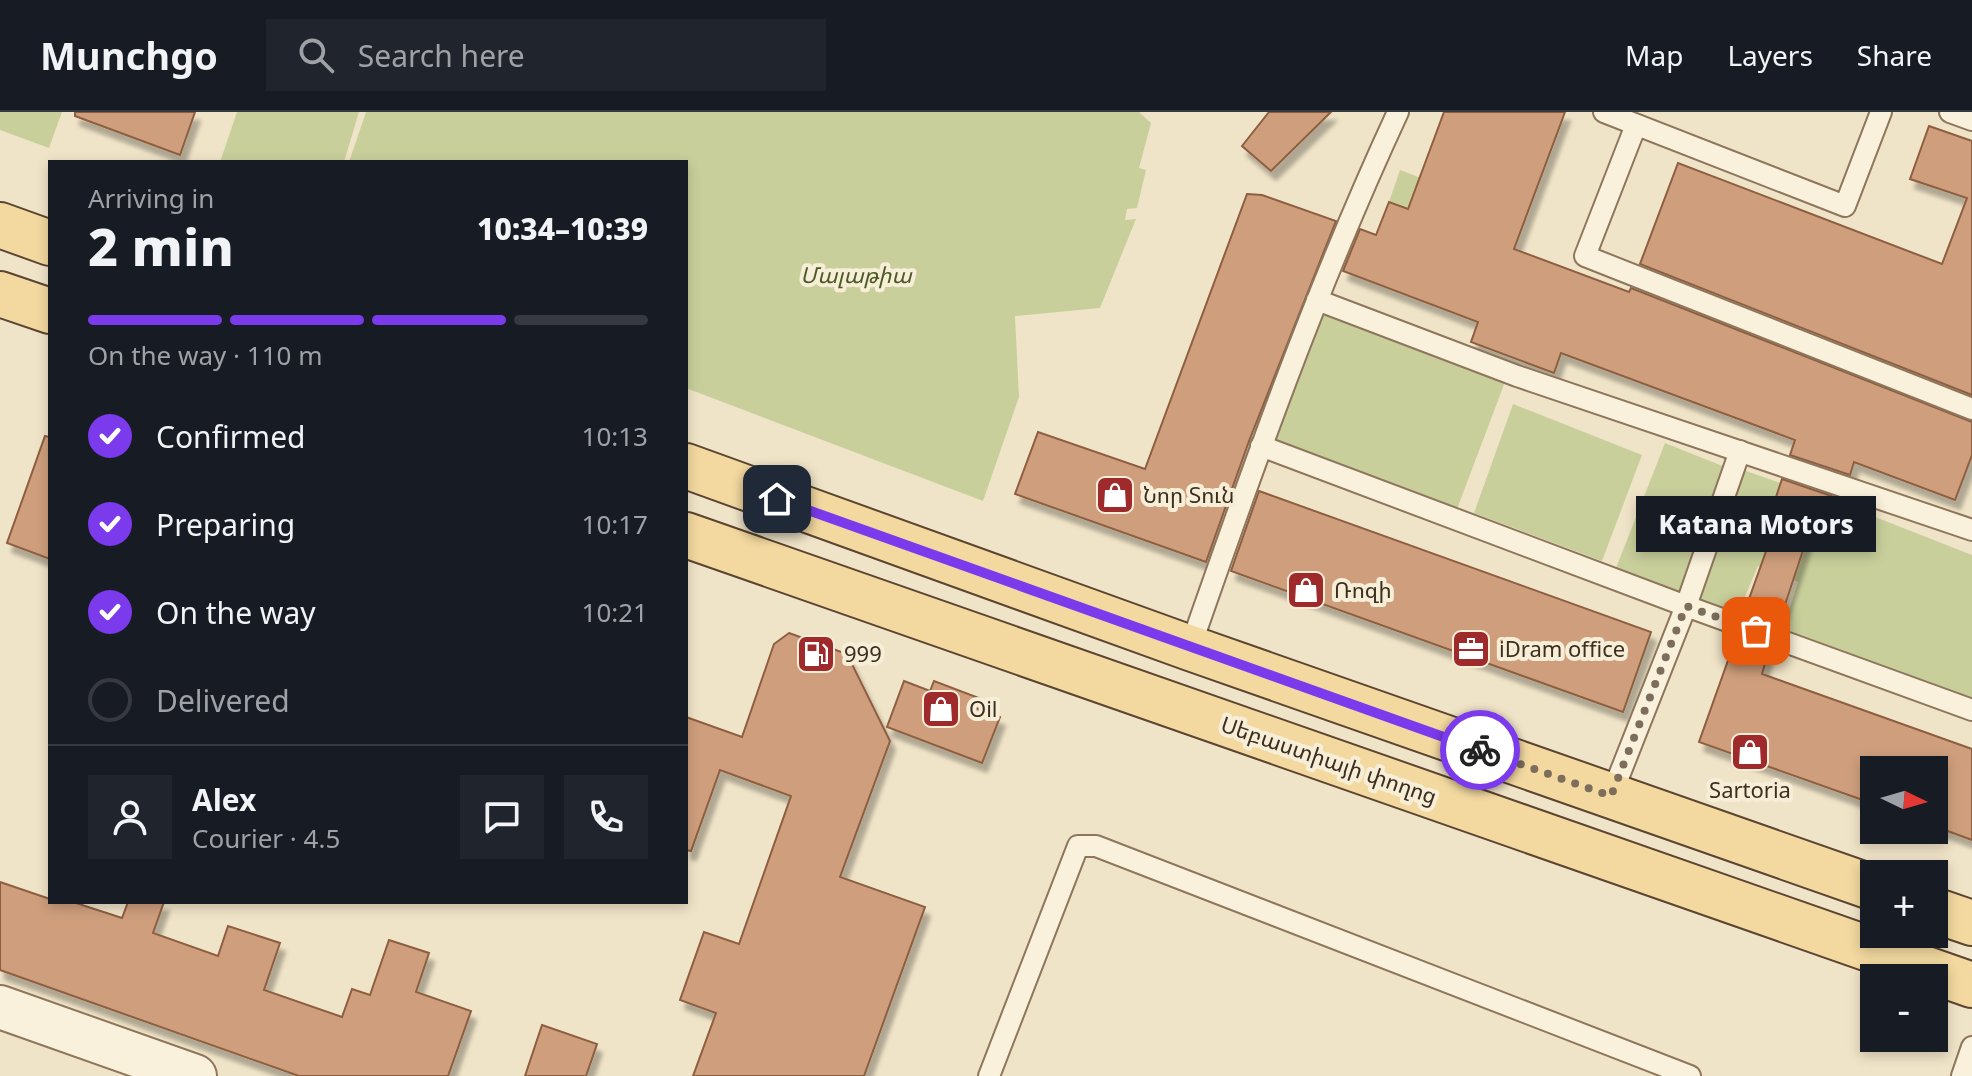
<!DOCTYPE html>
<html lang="en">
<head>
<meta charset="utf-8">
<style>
	:root { --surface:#171b24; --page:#20242c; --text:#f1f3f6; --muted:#9ea1a6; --line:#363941; --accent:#7c3aed }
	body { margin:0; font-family:Georgia,"Noto Sans Armenian",serif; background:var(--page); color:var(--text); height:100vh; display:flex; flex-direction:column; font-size:30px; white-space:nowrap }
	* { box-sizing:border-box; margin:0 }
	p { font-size:26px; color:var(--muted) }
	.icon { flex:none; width:44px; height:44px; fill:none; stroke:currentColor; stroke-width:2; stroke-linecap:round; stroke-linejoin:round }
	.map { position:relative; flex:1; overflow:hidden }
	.panel { position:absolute; left:48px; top:48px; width:640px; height:744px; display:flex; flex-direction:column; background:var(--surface); border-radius:0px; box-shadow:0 4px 12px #0003 }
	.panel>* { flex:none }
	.needle { width:52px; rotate:95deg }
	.tools { position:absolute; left:1860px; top:644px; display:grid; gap:16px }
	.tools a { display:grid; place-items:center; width:88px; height:88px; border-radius:0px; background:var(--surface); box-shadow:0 4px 12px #0003; font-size:40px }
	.pin { position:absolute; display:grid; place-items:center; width:68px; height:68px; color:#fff; margin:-34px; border-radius:16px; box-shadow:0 4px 12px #0006 }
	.courier { position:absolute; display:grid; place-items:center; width:80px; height:80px; margin:-40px; border:6px solid #7c3aed; border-radius:50%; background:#fff; color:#222; box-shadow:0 2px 10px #0007 }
	.bubble { position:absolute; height:56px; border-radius:0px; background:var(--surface); box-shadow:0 4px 12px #0003; font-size:26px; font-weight:800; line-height:56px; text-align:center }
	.overview em { font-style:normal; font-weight:800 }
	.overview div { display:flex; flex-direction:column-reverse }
	.overview { display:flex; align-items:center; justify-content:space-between; height:136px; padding:0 40px }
	h1 { font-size:52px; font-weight:800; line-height:60px }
	.bar { display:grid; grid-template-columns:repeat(4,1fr); gap:12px 8px; align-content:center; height:96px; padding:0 40px }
	.bar i { height:10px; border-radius:6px; background:var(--line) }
	.bar .on { background:var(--accent) }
	.bar p { grid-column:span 4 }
	.line { display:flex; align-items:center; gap:20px; padding:0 40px; border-top:2px solid var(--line) }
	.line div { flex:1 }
	.round { display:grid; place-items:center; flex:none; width:84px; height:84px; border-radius:0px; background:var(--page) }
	ol { padding:0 40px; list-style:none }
	li { display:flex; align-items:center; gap:24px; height:88px }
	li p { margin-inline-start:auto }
	li .icon { padding:8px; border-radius:50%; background:var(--accent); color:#fff; stroke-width:4 }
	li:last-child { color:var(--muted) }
	li i { width:44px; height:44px; border:4px solid var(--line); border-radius:50% }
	header { display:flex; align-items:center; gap:48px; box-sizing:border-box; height:112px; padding:0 40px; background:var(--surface); border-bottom:2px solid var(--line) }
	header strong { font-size:38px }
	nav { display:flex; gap:44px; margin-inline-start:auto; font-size:28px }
	.search { width:560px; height:72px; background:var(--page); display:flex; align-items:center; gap:20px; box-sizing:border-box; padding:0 28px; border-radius:0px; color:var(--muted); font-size:30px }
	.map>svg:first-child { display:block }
	.green { fill:#c9cf9b }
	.building { fill:#cf9f7d; stroke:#8d5f41; stroke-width:2; filter:url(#shadow) }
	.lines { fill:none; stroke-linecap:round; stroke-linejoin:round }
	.service-casing { stroke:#8d765c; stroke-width:24 }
	.minor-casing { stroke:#8d765c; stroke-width:46 }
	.primary-casing { stroke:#5b4430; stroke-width:48 }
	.service { stroke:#faf1dc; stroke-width:20 }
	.minor { stroke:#faf1dc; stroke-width:42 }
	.primary { stroke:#f3d9a0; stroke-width:44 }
	.done { stroke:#7c6e5b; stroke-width:8; stroke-dasharray:0 14.4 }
	.route { stroke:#7c3aed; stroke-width:10 }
	.labels { text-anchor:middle; stroke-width:8; stroke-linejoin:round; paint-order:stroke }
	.park-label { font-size:22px; font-style:italic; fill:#4d5a26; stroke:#f7eed8 }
	.poi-label { font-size:22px; fill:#3d2e20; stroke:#f7eed8; text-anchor:start }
	.street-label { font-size:22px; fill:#3d2e20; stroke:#f7eed8 }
</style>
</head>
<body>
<header>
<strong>Munchgo</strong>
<div class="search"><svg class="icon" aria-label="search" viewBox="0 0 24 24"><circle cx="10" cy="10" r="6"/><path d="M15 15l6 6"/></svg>Search here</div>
<nav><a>Map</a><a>Layers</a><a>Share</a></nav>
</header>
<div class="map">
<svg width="1972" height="964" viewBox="0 0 1972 964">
	<defs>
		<filter id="shadow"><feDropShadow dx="5" dy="9" stdDeviation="2" flood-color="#0004"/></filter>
	</defs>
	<rect width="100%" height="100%" fill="#f0e4c8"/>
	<g class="green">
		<polygon points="0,0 62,0 49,36 0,18"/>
		<polygon points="237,0 359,0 344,50 220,50"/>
		<polygon points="366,0 1139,0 1151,11 1139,56 1146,58 1137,96 1127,97 1125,108 1136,107 1100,196 1015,204 1019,285 983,389 686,276 686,50 349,50"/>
		<polygon points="1400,58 1471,85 1462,117 1389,90"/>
		<polygon points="1322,202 1505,270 1457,397 1272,327"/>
		<polygon points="1513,292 1642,343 1602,449 1474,401"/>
		<polygon points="1665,331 1725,355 1679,482 1616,456"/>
		<polygon points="1743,358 1781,371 1771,400 1832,422 1842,392 1972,443 1972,587 1783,518 1798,470 1758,454 1738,501 1700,487"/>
	</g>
	<g class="building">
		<polygon points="75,0 195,0 180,43 75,4"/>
		<polygon points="1269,0 1331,0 1271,59 1242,34"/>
		<polygon points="1444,0 1565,0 1514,137 1629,180 1631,176 1972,310 1972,343 1955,388 1854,350 1850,363 1790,343 1795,328 1561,241 1554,261 1471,230 1478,210 1343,159 1360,117 1376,123 1389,90 1408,97"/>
		<polygon points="1929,14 1972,29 1972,283 1640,152 1678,51 1942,152 1967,86 1910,67"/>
		<polygon points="1247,82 1262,83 1336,109 1249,329 1206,450 1015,382 1038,320 1145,357"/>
		<polygon points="45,324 50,325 50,447 7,431"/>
		<polygon points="1782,367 1843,388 1832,422 1811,414 1778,514 1744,501 1779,403 1771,400"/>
		<polygon points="1259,379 1651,520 1623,600 1231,459"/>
		<polygon points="789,521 847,542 890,629 840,765 925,795 864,964 693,964 716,901 680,888 704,820 739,832 791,684 720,658 691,739 686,738 686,605 742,625 774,532"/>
		<polygon points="1736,526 1769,538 1762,562 1972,637 1972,728 1934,714 1934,658 1874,658 1874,692 1699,630"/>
		<polygon points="904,569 930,579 934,569 979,586 975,596 1000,605 982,651 887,615"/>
		<polygon points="0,770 50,787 50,790 73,790 122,806 128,790 164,790 153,821 218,844 228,814 280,831 264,878 342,905 352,877 370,883 389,828 429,841 416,880 471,899 448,964 299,964 0,858"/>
		<polygon points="542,913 597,932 586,964 525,964"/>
	</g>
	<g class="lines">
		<g class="service-casing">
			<g id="service">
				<polyline points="1604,0 1845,94 1881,0"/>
				<polyline points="1950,0 1972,8"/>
				<polyline points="1636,13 1585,144 1972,297"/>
				<polyline points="1317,188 1517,264 1972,418"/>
				<polyline points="1261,334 1686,494 1972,598"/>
				<path d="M 1190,536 C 1253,355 1317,174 1398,0"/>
				<polyline points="1611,684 1686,494 1740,339"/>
				<polyline points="989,964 1078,734 1096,734 1690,964"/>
				<polyline points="1962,964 1972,935"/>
			</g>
		</g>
		<g class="minor-casing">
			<polyline id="minor" points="0,895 195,964"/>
		</g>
		<g class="primary-casing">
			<g id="primary">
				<polyline points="0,113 50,131"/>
				<polyline points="0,182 50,199"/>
				<polyline points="686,354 1190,536 1874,776"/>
				<polyline points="686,423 1972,873"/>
				<polyline points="1934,798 1972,811"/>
			</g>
		</g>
		<use href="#service" class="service"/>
		<use href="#minor" class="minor"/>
		<use href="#primary" class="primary"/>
	</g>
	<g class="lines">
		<polyline class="done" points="1480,638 1611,684 1686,494 1756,519"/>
		<polyline class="route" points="777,387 1480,638"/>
	</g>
	<defs>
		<g id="shop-square" transform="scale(2)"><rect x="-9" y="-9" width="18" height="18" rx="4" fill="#9e2a2b" stroke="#f7eed8"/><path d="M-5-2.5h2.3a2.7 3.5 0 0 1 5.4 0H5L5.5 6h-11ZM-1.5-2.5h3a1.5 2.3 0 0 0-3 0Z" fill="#fff"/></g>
		<g id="office-square" transform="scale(2)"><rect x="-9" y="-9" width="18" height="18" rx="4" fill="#9e2a2b" stroke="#f7eed8"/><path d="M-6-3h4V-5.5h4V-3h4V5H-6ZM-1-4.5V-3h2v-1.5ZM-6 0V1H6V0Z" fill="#fff"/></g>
		<g id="fuel-square" transform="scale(2)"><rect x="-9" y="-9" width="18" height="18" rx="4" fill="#9e2a2b" stroke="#f7eed8"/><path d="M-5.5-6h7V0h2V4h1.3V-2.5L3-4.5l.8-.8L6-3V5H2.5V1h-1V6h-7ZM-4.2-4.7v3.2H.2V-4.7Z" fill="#fff"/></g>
	</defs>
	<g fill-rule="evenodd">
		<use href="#shop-square" x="1115" y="383"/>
		<use href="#shop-square" x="1306" y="478"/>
		<use href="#office-square" x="1471" y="537"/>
		<use href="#fuel-square" x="816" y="542"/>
		<use href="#shop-square" x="941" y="597"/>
		<use href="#shop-square" x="1750" y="640"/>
	</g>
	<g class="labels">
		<g class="park-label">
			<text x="856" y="171">Մալաթիա</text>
		</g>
		<g class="poi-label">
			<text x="1143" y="391">Նոր Տուն</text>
			<text x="1334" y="486">Ռոզի</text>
			<text x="1499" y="545">iDram office</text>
			<text x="844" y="550">999</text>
			<text x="969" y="605">Oil</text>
			<text x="1750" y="686" text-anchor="middle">Sartoria</text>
		</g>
		<g class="street-label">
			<text transform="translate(1329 648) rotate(19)" y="8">Սեբաստիայի փողոց</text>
		</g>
	</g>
</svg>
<div class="tools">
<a><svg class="needle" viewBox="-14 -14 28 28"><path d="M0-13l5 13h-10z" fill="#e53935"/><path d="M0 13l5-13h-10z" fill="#9ea1a6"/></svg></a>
<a>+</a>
<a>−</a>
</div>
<div class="pin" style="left:1756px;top:519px;background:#ea580c"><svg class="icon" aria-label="bag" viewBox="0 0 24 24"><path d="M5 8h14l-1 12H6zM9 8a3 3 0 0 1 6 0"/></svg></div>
<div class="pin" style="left:777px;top:387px;background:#1f2937"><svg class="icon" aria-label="home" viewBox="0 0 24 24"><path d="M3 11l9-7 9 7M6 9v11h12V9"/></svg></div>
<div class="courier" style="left:1480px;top:638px"><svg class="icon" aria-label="bike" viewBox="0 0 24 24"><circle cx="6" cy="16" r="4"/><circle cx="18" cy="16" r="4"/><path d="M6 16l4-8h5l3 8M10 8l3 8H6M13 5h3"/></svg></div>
<div class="bubble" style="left:1636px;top:384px;width:240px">Katana Motors</div>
<section class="panel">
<div class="overview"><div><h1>2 min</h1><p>Arriving in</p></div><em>10:34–10:39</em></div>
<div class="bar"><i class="on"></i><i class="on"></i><i class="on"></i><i></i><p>On the way · 110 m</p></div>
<ol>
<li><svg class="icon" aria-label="check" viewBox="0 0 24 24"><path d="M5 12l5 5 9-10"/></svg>Confirmed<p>10:13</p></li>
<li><svg class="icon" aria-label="check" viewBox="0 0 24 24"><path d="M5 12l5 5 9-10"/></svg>Preparing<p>10:17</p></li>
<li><svg class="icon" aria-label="check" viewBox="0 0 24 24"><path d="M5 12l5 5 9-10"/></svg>On the way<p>10:21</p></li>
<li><i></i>Delivered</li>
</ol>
<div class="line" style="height:144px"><a class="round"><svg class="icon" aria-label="person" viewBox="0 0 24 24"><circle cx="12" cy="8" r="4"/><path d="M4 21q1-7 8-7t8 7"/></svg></a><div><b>Alex</b><p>Courier · 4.5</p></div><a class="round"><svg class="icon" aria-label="chat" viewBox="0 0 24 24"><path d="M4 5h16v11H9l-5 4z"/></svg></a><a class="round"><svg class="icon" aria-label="phone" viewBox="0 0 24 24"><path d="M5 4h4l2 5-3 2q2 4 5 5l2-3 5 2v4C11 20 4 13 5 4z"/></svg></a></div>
</section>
</div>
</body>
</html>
